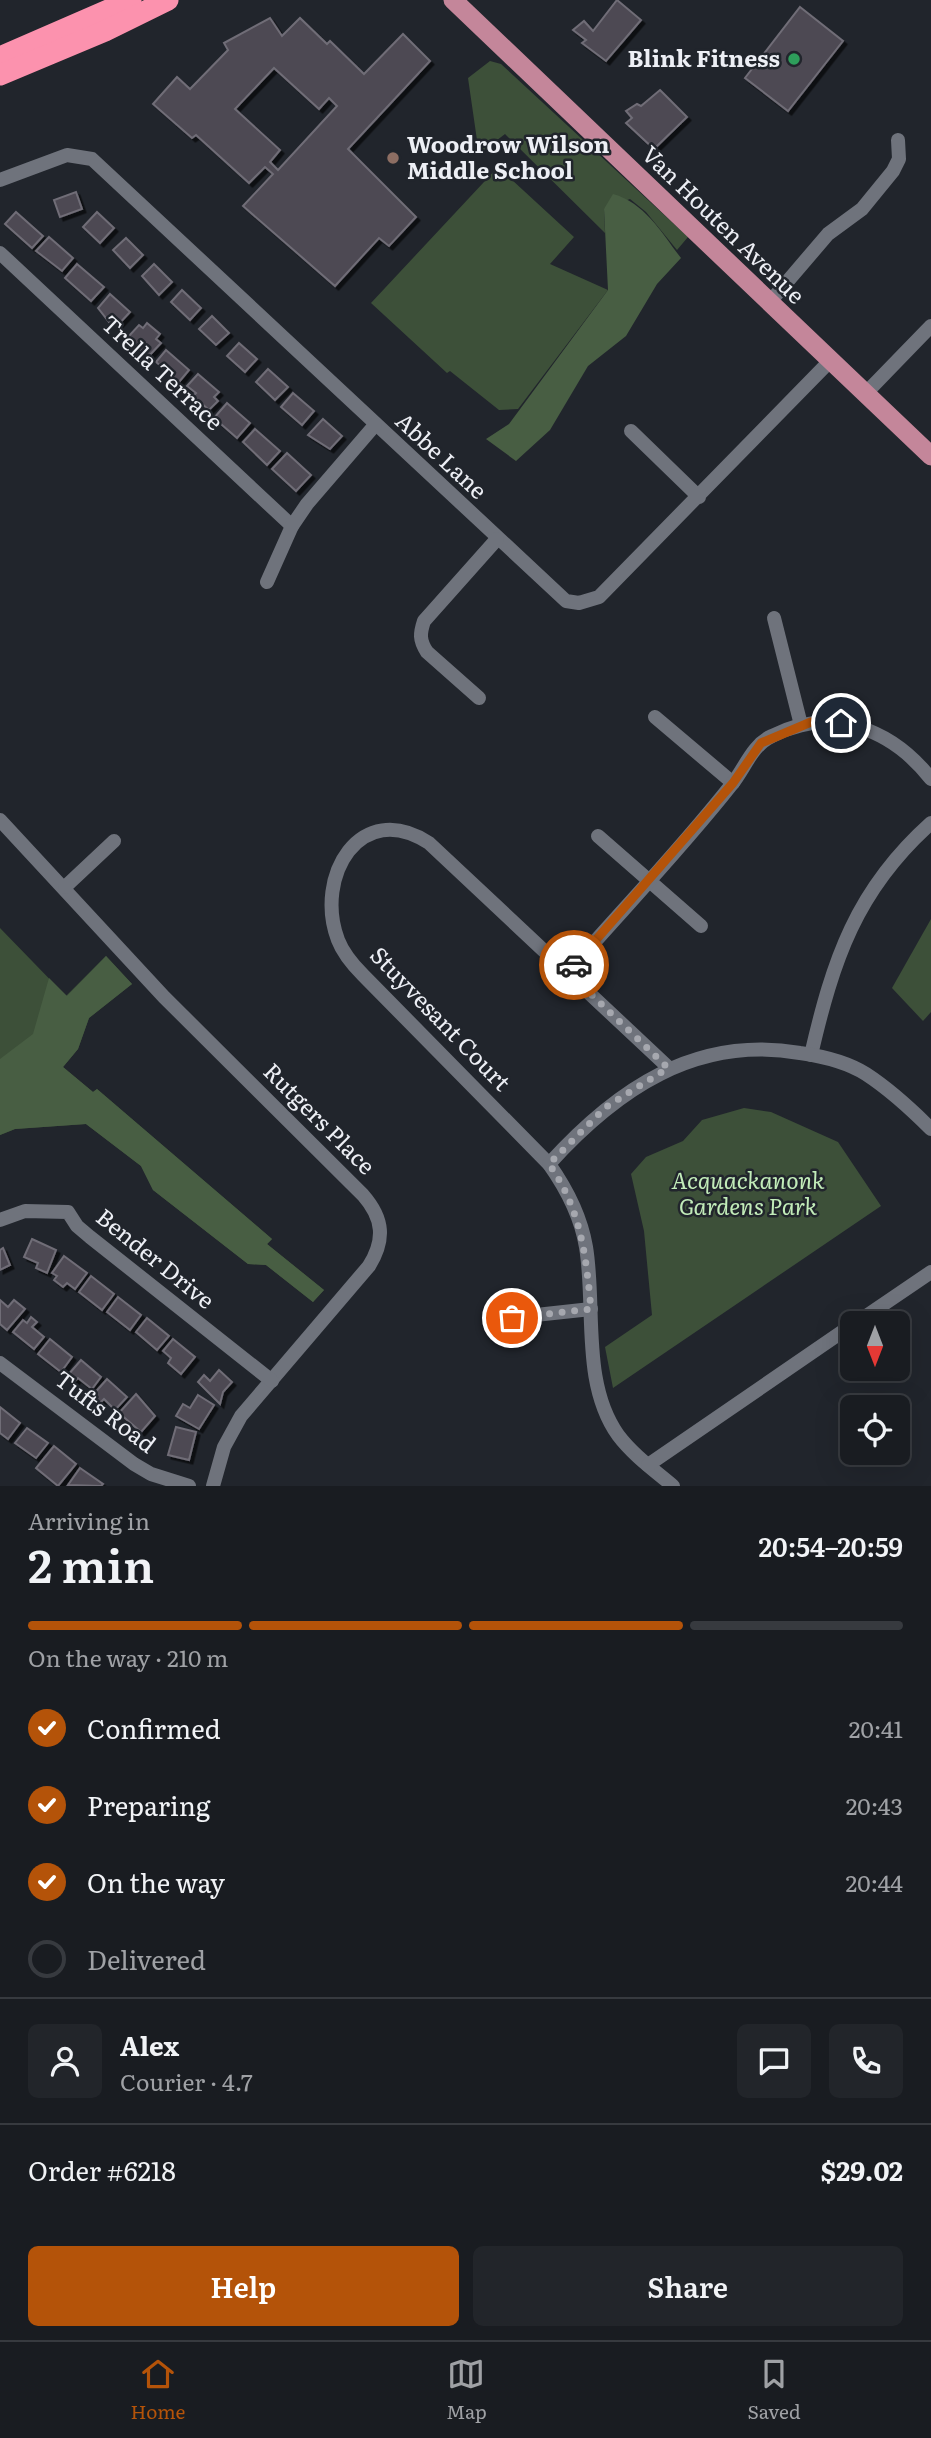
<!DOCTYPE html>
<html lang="en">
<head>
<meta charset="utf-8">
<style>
	:root { --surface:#191c21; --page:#22252a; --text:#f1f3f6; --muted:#9fa1a5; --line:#373a3f; --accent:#b45309 }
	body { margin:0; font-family:Literata,serif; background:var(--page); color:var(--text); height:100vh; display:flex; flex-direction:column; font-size:26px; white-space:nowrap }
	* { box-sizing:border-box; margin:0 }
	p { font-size:23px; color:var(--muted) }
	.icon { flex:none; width:38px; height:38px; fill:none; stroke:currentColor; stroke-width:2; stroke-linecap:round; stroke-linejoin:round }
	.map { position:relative; height:1486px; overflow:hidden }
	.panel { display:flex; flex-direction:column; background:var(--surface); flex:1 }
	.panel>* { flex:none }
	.needle { width:46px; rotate:180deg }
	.fabs { position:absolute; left:840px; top:1311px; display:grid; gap:14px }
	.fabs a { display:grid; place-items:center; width:70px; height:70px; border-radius:10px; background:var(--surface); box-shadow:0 7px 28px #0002,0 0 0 2px var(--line); font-size:35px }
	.pin { position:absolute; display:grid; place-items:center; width:60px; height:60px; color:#fff; margin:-30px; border:4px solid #fff; border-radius:50%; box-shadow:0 2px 7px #0007 }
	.courier { position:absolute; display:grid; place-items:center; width:70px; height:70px; margin:-35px; border:5px solid #b45309; border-radius:50%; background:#fff; color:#222; box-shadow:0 2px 9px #0007 }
	.headline em { font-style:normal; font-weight:600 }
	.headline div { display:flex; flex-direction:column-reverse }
	.headline { display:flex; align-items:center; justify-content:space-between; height:119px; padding:0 28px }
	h1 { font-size:46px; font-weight:600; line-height:52px }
	.bar { display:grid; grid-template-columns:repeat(4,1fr); gap:10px 7px; align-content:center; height:84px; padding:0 28px }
	.bar i { height:9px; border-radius:5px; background:var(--line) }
	.bar .active { background:var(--accent) }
	.bar p { grid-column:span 4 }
	.line { display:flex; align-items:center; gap:18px; padding:0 28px; border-top:2px solid var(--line) }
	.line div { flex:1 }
	.round { display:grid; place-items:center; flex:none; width:74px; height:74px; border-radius:10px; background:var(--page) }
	ol { padding:0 28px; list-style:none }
	li { display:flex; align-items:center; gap:21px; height:77px }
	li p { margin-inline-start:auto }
	li .icon { padding:7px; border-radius:50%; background:var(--accent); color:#fff; stroke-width:4 }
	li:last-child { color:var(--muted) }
	li i { width:38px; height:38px; border:4px solid var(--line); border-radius:50% }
	.primary-button { display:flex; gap:14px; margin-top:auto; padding:14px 28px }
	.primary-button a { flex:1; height:80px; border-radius:10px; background:var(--accent); color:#fff; font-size:28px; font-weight:600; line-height:80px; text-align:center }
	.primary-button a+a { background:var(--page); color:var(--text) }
	.tabs { display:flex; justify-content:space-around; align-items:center; height:98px; border-top:2px solid var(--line); background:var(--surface); font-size:19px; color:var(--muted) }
	.tabs a { display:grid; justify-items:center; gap:4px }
	.tabs .active { color:var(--accent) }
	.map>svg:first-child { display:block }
	.green { fill:#3d5039 }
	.forest { fill:#485e43 }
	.building { fill:#4d4a53; stroke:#706d77; stroke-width:2; fill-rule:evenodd; filter:url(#shadow) }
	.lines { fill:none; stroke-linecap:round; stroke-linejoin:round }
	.minor { stroke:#6f737c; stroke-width:14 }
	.major { stroke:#c4869a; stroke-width:19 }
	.highway { stroke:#fc92ae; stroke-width:21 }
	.done { stroke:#a6a8af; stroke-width:7; stroke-dasharray:0 12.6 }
	.route { stroke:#b45309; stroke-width:9 }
	.leisure-dot { fill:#2e9e5b; stroke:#21252c; stroke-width:2.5 }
	.education-dot { fill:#8d6e63; stroke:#21252c; stroke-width:2.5 }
	.labels { text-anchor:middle; stroke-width:5; stroke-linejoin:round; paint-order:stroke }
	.poi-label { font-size:23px; font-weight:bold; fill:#edeff5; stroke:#21252c; text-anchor:end }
	.street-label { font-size:23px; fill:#edeff5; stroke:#21252c }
	.park-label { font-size:23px; font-style:italic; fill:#c2ecb9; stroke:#21252c }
</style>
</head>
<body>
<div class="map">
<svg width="931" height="1486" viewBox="0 0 931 1486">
	<defs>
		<filter id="shadow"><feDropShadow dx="3.5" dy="3.5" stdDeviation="0" flood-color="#0009"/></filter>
	</defs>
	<rect width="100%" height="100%" fill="#21252c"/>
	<g class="green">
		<polygon points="490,61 501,64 688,237 677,250 646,212 630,199 604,209 605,233 505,134 479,154 468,78"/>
		<polygon points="498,167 574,237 550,264 608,290 518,409 499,410 450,371 447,373 371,303"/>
		<polygon points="931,919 931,1012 923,1021 892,988"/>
		<polygon points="0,928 66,996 106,956 132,984 89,1018 78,1049 63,1067 93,1092 97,1089 272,1239 267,1244 324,1290 313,1302 266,1265 248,1264 153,1190 141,1166 86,1124 15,1129 0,1135"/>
		<polygon points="744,1108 771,1112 838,1142 881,1206 613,1388 605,1347 652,1315 644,1231 631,1174 646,1157 683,1141 702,1120"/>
	</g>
	<g class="forest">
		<path d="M 613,194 C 645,203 661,232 681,258 L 657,284 L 626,336 L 588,366 L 550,430 L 516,461 L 486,439 L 509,424 L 608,290 L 604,209 Z"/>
		<polygon points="106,956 132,984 89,1018 78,1049 63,1067 93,1092 97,1089 272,1239 267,1244 324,1290 313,1302 266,1265 248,1264 153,1190 141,1166 86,1124 15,1129 0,1135 0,1059 33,1034 49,978 67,996"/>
	</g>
	<g class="building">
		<polygon points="617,0 641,20 606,61 582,43 586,40 573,30 584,21 593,31"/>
		<polygon points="800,7 843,41 788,111 745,78"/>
		<path d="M 270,18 L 282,36 L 300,18 L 327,44 L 330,41 L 364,74 L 403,34 L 430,61 L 348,149 L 416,217 L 389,246 L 379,238 L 335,286 L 243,206 L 273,174 L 265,167 L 249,183 L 196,135 L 192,138 L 153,104 L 177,77 L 190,89 L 228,50 L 224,43 ZM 274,68 L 319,109 L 329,98 L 337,106 L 278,170 L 270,162 L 280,150 L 235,109 Z"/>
		<polygon points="660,90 687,117 654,149 626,123 632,118 626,111 637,104 641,106"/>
		<polygon points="76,192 82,209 60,217 54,200"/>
		<polygon points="16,212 43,236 32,248 5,224"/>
		<polygon points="97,212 114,228 100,243 83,227"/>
		<polygon points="49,237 73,258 62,271 36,251"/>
		<polygon points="126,238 143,255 130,268 113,250"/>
		<polygon points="77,264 104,287 91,301 65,278"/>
		<polygon points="154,264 172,282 159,295 142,276"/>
		<polygon points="182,290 201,308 190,320 171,302"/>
		<polygon points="110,294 130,312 117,326 111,320 109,322 98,308"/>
		<polygon points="212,316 229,333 216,345 199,329"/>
		<polygon points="147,323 160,334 156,339 161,343 148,357 128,337 139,325 143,328"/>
		<polygon points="239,343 257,359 245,372 227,356"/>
		<polygon points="166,350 189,370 179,382 156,362"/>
		<polygon points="268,369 288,387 275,400 256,382"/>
		<polygon points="198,374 219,392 214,397 218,401 209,410 193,396 196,393 187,386"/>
		<polygon points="293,393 314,411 302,425 281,407"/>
		<polygon points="227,403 250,423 237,438 214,418"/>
		<polygon points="323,419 342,436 330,449 308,435"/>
		<polygon points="255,429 280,451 267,465 243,442"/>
		<polygon points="287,453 311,475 296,491 272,469"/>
		<polygon points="32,1239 56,1250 47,1273 36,1268 38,1263 24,1257"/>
		<polygon points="3,1248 10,1265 0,1270 0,1250"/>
		<polygon points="64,1256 87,1273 75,1289 67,1283 63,1287 54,1280 57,1276 52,1273"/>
		<polygon points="91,1276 114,1294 102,1310 79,1292"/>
		<polygon points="118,1297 141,1315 130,1330 107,1312"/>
		<polygon points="0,1300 8,1307 14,1300 25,1309 7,1330 0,1324"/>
		<polygon points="31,1317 37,1322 32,1327 44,1337 34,1349 13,1332 23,1320 27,1323"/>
		<polygon points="147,1318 169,1336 157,1350 136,1332"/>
		<polygon points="50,1339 72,1357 61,1372 38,1354"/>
		<polygon points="173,1339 195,1357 181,1374 168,1363 171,1358 163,1351"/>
		<polygon points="81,1360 101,1377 92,1389 78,1378 75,1381 68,1375"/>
		<polygon points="219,1370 232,1382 223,1392 220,1404 198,1382 204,1375 210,1381"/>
		<polygon points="107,1379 127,1397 115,1410 104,1399 100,1403 92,1396"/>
		<polygon points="136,1394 155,1416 141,1432 119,1413"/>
		<polygon points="198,1395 214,1405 199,1429 176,1416 183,1404 190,1408"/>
		<polygon points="0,1407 20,1423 8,1439 0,1433"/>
		<polygon points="176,1427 196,1432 189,1460 168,1455"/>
		<polygon points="27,1428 48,1443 36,1458 15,1443"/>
		<polygon points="54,1446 76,1464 58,1486 36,1468"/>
		<polygon points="80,1468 103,1484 101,1486 68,1485"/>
	</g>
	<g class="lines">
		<g class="minor">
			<polyline points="0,180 67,155 92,159 566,601 579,603 599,597 830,361"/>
			<polyline points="0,253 292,526"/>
			<polyline points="769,303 828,234 862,209 893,171 899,159 898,140"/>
			<polyline points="865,394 931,326"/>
			<polyline points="631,431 699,497"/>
			<polyline points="267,582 292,526 307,504 375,425"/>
			<polyline points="774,618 801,725"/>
			<path d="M 479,698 L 427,652 C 419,640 420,633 424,621 L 497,539"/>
			<polyline points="655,717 733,783"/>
			<path d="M 0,820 L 164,997 L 363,1195 C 384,1219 385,1240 369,1266 L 241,1416 L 224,1447 L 213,1486"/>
			<polyline points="598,836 701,926"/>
			<polyline points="65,887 114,841"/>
			<path d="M 568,972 C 622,910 681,849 732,784 C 745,768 752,745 772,736 C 831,706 891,728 931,779"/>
			<path d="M 811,1055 C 833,960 856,890 931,823"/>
			<path d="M 669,1068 L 429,843 C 360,798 314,877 338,940 C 343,953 353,965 363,975 L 549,1164 C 566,1188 581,1217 586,1247 C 596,1307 581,1383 618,1435 C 633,1455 654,1470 673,1486"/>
			<path d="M 549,1164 C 616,1090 695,1035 800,1053 C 821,1056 847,1062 866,1074 C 889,1089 911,1109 931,1129"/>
			<polyline points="0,1220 25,1211 68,1212 77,1226 90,1237 272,1381"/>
			<polyline points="490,1320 591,1309"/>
			<polyline points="856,1323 931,1272"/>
			<polyline points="0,1363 134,1464 151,1474 189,1486"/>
			<polyline points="648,1465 852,1325"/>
		</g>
		<polyline class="major" points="453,0 931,456"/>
		<g class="highway">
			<polyline points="0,57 131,0"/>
			<polyline points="0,75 105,31 168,0"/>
		</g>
	</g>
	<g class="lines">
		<path class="done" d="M 512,1318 L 591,1309 C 586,1256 581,1209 549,1164 L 606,1107 L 668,1068 L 568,972 L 574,965"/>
		<polyline class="route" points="574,965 733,783 761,743 811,722 841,723"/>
	</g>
	<circle class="leisure-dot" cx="794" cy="59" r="7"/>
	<circle class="education-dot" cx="393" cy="158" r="7"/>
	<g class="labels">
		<g class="poi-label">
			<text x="780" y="67">Blink Fitness</text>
			<text x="407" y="153" text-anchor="start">Woodrow Wilson<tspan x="407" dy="26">Middle School</tspan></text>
		</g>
		<g class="street-label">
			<text transform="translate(723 225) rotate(44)" y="8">Van Houten Avenue</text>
			<text transform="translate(162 373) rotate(43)" y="8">Trella Terrace</text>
			<text transform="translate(441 456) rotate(43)" y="8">Abbe Lane</text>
			<text transform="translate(440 1019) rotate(46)" y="8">Stuyvesant Court</text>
			<text transform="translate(319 1119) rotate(45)" y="8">Rutgers Place</text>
			<text transform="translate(155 1259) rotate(39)" y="8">Bender Drive</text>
			<text transform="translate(105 1412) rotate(37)" y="8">Tufts Road</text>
		</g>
		<g class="park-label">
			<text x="748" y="1189">Acquackanonk<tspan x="748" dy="26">Gardens Park</tspan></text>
		</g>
	</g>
</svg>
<div class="fabs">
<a><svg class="needle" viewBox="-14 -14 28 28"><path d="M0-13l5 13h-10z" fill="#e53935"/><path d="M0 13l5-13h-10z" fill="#9fa1a5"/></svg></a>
<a><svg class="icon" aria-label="locate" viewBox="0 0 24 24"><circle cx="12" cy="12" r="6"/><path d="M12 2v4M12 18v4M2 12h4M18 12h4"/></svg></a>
</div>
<div class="pin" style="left:512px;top:1318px;background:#ea580c"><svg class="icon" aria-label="bag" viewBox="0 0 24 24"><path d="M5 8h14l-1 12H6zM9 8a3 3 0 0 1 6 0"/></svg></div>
<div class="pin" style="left:841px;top:723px;background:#1f2937"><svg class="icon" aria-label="home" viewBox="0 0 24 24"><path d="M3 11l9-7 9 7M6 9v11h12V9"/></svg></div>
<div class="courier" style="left:574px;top:965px"><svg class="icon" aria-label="car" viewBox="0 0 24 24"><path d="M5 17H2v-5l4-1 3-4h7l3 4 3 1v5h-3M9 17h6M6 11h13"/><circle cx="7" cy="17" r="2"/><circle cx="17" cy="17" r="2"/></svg></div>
</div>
<section class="panel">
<div class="headline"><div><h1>2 min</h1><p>Arriving in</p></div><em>20:54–20:59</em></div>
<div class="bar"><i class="active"></i><i class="active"></i><i class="active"></i><i></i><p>On the way · 210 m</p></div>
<ol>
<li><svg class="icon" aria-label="check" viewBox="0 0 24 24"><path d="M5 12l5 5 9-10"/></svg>Confirmed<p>20:41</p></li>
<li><svg class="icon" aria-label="check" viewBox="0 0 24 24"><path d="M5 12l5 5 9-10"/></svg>Preparing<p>20:43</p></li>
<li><svg class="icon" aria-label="check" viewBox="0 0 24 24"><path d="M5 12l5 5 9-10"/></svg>On the way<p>20:44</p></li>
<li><i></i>Delivered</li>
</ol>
<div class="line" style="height:126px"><a class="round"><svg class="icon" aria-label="person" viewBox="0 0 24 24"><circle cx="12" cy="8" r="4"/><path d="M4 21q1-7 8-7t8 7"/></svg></a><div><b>Alex</b><p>Courier · 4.7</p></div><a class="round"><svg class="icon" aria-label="chat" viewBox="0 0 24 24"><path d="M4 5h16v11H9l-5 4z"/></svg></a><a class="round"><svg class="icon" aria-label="phone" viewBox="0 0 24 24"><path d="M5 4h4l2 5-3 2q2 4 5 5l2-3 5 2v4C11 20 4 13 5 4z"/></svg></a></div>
<div class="line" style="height:91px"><div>Order #6218</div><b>$29.02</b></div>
<div class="primary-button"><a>Help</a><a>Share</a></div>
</section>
<nav class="tabs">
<a class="active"><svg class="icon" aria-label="home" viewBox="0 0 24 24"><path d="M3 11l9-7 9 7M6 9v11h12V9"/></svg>Home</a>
<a><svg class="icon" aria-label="map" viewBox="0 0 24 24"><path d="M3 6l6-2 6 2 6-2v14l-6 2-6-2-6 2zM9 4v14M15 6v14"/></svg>Map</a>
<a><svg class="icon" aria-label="saved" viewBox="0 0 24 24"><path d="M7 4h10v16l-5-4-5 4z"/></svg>Saved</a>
</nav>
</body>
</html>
